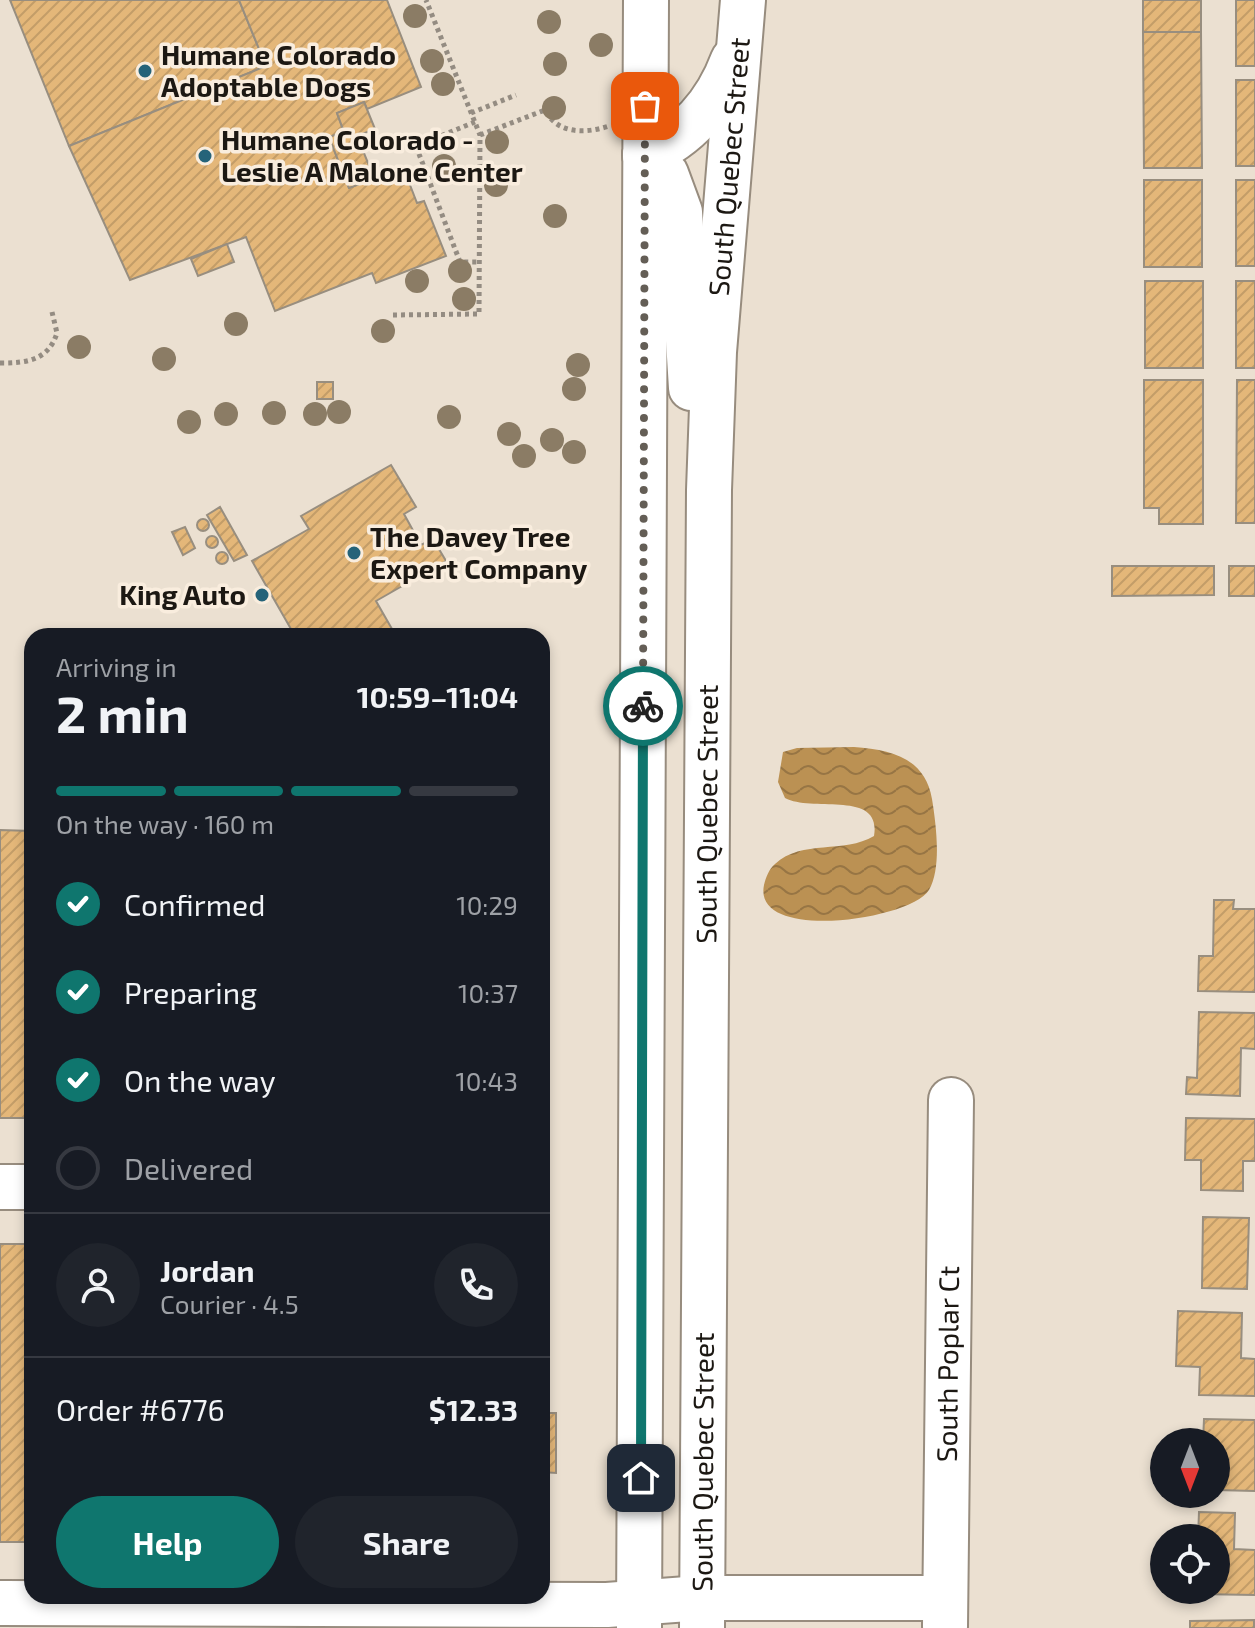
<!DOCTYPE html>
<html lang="en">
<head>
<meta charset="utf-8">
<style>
	:root { --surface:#171b24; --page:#20242c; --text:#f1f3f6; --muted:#9ea1a6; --line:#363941; --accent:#0f766e }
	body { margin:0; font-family:"Exo 2",sans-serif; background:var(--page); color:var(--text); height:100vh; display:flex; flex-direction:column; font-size:30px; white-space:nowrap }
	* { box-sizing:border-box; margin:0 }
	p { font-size:26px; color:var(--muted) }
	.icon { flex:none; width:44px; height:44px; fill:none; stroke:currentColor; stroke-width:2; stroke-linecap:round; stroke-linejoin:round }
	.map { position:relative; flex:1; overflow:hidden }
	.details { position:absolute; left:24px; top:628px; width:526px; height:976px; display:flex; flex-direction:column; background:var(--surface); border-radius:24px; box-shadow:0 4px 12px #0003 }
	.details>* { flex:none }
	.needle { width:52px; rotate:180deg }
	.buttons { position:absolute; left:1150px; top:1428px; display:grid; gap:16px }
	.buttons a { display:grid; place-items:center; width:80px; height:80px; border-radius:50%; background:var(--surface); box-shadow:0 4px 12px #0003; font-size:40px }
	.pin { position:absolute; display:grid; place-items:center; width:68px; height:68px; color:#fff; margin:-34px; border-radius:16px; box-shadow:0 4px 12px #0006 }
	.courier { position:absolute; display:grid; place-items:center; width:80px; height:80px; margin:-40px; border:6px solid #0f766e; border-radius:50%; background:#fff; color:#222; box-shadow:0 2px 10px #0007 }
	.headline em { font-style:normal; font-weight:700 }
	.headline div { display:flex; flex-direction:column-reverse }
	.headline { display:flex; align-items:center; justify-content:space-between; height:136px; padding:0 32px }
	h1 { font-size:52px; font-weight:700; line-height:60px }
	.bar { display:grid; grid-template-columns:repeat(4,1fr); gap:12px 8px; align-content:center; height:96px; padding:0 32px }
	.bar i { height:10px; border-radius:6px; background:var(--line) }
	.bar .current { background:var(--accent) }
	.bar p { grid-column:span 4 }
	.line { display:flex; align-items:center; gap:20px; padding:0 32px; border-top:2px solid var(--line) }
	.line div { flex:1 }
	.round { display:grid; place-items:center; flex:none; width:84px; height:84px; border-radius:42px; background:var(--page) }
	ol { padding:0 32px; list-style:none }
	li { display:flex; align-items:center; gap:24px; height:88px }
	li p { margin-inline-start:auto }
	li .icon { padding:8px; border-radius:50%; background:var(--accent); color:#fff; stroke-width:4 }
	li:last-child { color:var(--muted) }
	li i { width:44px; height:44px; border:4px solid var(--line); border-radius:50% }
	.primary-button { display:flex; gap:16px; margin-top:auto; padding:16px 32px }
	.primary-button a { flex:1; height:92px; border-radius:48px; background:var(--accent); color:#fff; font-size:32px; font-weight:700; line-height:92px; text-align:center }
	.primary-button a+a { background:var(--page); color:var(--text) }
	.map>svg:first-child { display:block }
	.water { fill:url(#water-waves) }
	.building { fill:url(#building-hatch); stroke:#988e7f; stroke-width:2 }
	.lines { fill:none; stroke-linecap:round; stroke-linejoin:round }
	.minor-casing { stroke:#978c7e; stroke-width:48 }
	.major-casing { stroke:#978c7e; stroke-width:48 }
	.path { stroke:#948c82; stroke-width:5; stroke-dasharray:4 4; stroke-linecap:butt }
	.minor { stroke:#fff; stroke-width:44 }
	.major { stroke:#fff; stroke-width:44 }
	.tree { fill:#8b7c65 }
	.done { stroke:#645e56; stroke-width:8; stroke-dasharray:0 14.4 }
	.route { stroke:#0f766e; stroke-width:10 }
	.poi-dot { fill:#256379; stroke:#f9edde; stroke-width:3 }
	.labels { text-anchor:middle; stroke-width:7; stroke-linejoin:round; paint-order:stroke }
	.poi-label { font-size:28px; font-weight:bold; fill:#1c1813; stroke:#f9edde; text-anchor:start }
	.street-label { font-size:28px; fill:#1c1813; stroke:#f9edde }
</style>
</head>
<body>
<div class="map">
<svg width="1255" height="1628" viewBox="0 0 1255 1628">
	<defs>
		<pattern id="water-waves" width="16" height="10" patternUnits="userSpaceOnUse" patternTransform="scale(2)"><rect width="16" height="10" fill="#bb9153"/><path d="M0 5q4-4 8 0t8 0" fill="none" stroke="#977544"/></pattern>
		<pattern id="building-hatch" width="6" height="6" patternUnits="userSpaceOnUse" patternTransform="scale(2)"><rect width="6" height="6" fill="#e4b779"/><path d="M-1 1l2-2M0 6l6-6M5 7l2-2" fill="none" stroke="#c39d68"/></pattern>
	</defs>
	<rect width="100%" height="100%" fill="#ebe0d1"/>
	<path class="water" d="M 854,747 C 892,750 925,758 932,799 C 936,824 942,868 929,890 C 911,920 752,943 764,885 C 766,877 769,869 775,864 C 802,839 844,854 874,836 C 882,789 813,813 785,798 L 778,782 L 783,752 L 797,748 Z"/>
	<g class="building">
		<polygon points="10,0 239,0 266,66 69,146"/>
		<polygon points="239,0 387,0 421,87 367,109 364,102 337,113 344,132 329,137 349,188 403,167 417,203 424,201 446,256 376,283 372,273 275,311 246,237 130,280 69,146 266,66"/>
		<rect x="1143" y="0" width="58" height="32"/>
		<rect x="1236" y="0" width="19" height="66"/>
		<polygon points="1143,32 1201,32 1202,168 1144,168"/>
		<rect x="1236" y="80" width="19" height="86"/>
		<polygon points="364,102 375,129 357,136 372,173 389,166 391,172 349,188 329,137 344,132 337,113"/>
		<rect x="1144" y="180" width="58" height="87"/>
		<rect x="1236" y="180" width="19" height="86"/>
		<polygon points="227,244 234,262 198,276 191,259"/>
		<rect x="1145" y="281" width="58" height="87"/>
		<rect x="1236" y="281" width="19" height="87"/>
		<polygon points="1144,380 1203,380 1203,524 1159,524 1159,508 1144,508"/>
		<polygon points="1237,380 1255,380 1255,523 1236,523"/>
		<rect x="317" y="382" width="16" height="17"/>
		<polygon points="391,465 416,507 404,514 421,545 433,539 446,561 376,601 396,636 295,636 252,561 309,529 301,516"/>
		<polygon points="220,507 247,555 234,561 207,515"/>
		<circle cx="203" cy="525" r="6"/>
		<polygon points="185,527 195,548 183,555 172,532"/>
		<circle cx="212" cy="542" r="6"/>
		<circle cx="222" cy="558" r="6"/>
		<polygon points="1112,566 1214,566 1214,595 1112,596"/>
		<rect x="1229" y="566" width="26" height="30"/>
		<polygon points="0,830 32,831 32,1118 0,1118"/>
		<polygon points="1214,900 1234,900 1233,909 1255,909 1255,992 1198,991 1199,956 1213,956"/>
		<polygon points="1199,1012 1255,1013 1255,1049 1241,1048 1240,1096 1186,1094 1187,1077 1197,1078"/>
		<polygon points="1186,1118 1255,1119 1255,1161 1243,1161 1243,1191 1201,1190 1201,1160 1185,1160"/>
		<polygon points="1203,1217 1249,1218 1247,1289 1202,1288"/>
		<rect x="0" y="1244" width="32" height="298"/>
		<polygon points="1178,1311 1242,1313 1241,1358 1255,1359 1255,1396 1199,1395 1200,1367 1176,1366"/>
		<polygon points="542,1413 556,1413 556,1473 542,1472"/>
		<polygon points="1204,1419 1255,1420 1255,1491 1216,1490 1216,1442 1203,1442"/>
		<polygon points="1199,1512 1235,1513 1234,1549 1255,1550 1255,1595 1197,1594 1197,1590 1216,1590 1216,1538 1198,1538"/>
		<polygon points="1254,1620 1254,1628 1190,1628 1190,1621"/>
	</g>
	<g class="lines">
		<g class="minor-casing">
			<g id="minor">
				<polyline points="0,1187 32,1187"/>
				<polyline points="0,1603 607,1605 701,1598 945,1598"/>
				<path id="s1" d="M 945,1626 L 951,1100"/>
			</g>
		</g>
		<g class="major-casing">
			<g id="major">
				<polyline points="645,155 666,174 680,212 691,388"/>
				<path d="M 645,155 C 688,137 717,103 733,60"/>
				<polyline points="639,1628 646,0"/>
				<path id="s2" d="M 702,1628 L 709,490 L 714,352 L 743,0"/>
			</g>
		</g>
		<g class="path">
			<polyline points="471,113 516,95"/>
			<polyline points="475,122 416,146 460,262 479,262"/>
			<path d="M 480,135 L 545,110 C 557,134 585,134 609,126"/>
			<polyline points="393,315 479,314 480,135 426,0"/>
			<path d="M 0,363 C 26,363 48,361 57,333 L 52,312"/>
		</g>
		<use href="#minor" class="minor"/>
		<use href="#major" class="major"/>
	</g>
	<g class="tree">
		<circle cx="415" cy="16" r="12"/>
		<circle cx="549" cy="22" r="12"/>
		<circle cx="601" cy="45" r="12"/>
		<circle cx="432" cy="61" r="12"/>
		<circle cx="555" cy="64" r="12"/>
		<circle cx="443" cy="84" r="12"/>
		<circle cx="554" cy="108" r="12"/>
		<circle cx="497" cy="142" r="12"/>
		<circle cx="444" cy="166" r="12"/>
		<circle cx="496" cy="185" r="12"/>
		<circle cx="555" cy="216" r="12"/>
		<circle cx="460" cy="271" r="12"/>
		<circle cx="417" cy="281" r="12"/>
		<circle cx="464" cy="299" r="12"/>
		<circle cx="236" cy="324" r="12"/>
		<circle cx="383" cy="331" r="12"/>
		<circle cx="79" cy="347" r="12"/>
		<circle cx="164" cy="359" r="12"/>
		<circle cx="578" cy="365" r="12"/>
		<circle cx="574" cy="389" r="12"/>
		<circle cx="339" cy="412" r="12"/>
		<circle cx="274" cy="413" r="12"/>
		<circle cx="226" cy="414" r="12"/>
		<circle cx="315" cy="414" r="12"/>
		<circle cx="449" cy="417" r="12"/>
		<circle cx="189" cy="422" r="12"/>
		<circle cx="509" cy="434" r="12"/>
		<circle cx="552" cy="440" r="12"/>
		<circle cx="574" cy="452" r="12"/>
		<circle cx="524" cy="456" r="12"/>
	</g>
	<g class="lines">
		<polyline class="done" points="643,706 645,106"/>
		<polyline class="route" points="641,1478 643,706"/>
	</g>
	<g class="poi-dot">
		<circle cx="145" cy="71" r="8"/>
		<circle cx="205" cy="156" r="8"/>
		<circle cx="354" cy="553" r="8"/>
		<circle cx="262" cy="595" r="8"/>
	</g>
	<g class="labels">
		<g class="poi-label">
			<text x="161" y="65">Humane Colorado<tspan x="161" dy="32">Adoptable Dogs</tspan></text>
			<text x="221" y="150">Humane Colorado -<tspan x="221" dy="32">Leslie A Malone Center</tspan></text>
			<text x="370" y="547">The Davey Tree<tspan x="370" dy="32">Expert Company</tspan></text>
			<text x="246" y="605" text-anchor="end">King Auto</text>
		</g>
		<g class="street-label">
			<text dy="10" stroke="none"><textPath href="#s2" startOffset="1462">South Quebec Street</textPath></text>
			<text dy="10" stroke="none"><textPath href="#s2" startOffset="814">South Quebec Street</textPath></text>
			<text dy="10" stroke="none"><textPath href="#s1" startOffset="262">South Poplar Ct</textPath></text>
			<text dy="10" stroke="none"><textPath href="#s2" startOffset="166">South Quebec Street</textPath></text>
		</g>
	</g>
</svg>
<div class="buttons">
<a><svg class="needle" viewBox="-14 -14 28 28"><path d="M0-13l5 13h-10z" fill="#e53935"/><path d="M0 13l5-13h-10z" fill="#9ea1a6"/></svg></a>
<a><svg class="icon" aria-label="locate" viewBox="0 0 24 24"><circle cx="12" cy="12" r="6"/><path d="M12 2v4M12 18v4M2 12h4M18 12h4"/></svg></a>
</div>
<div class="pin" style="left:645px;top:106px;background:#ea580c"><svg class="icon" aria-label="bag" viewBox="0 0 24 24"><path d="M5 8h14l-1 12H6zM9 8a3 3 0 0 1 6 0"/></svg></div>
<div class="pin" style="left:641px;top:1478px;background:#1f2937"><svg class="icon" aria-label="home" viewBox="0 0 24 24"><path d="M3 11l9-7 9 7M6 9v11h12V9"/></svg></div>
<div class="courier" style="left:643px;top:706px"><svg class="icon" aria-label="bike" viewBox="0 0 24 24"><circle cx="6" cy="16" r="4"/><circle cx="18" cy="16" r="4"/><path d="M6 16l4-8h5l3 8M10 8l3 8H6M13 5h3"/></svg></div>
<section class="details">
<div class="headline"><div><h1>2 min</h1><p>Arriving in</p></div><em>10:59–11:04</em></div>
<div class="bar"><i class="current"></i><i class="current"></i><i class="current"></i><i></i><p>On the way · 160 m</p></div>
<ol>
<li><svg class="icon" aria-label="check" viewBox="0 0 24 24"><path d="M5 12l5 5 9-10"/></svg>Confirmed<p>10:29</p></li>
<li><svg class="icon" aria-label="check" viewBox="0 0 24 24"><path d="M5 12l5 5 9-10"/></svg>Preparing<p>10:37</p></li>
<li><svg class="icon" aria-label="check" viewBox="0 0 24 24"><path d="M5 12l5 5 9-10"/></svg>On the way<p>10:43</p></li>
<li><i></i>Delivered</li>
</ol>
<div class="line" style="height:144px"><a class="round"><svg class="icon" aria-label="person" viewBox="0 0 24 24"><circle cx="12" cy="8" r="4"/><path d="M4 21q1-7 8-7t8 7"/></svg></a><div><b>Jordan</b><p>Courier · 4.5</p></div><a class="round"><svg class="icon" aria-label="phone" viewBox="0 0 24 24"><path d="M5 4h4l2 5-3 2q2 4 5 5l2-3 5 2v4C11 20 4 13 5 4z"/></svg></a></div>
<div class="line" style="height:104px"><div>Order #6776</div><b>$12.33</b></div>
<div class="primary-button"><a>Help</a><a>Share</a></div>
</section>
</div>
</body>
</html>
